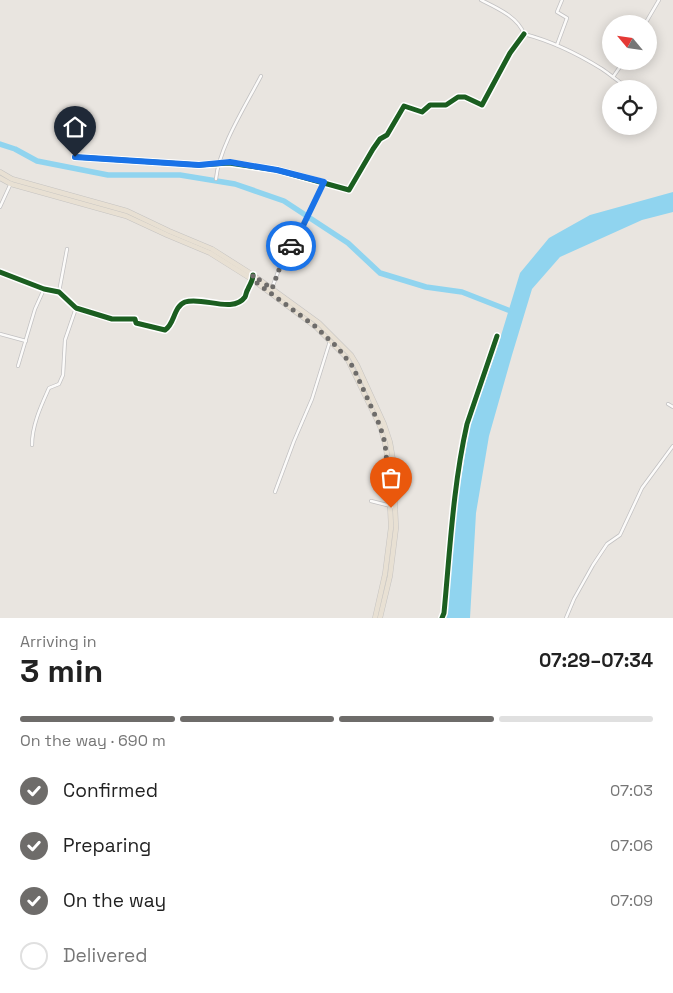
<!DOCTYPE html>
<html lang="en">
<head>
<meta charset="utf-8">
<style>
	:root { --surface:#fff; --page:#f6f6f6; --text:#222; --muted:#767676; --line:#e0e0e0; --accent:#6e6c6a }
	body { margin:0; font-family:"Space Grotesk",sans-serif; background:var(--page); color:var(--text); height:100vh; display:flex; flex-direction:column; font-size:19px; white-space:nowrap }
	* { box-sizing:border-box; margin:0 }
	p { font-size:16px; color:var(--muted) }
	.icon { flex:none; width:28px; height:28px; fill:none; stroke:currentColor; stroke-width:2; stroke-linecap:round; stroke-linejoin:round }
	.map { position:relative; height:618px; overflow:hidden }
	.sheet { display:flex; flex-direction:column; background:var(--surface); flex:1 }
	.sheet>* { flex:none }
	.needle { width:32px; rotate:299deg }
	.controls { position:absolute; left:602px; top:15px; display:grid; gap:10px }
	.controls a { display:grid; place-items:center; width:55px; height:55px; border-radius:50%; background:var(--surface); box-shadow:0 2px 12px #0003; font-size:25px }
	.pin { position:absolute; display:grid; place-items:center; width:42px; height:42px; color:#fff; margin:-51px -21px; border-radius:50% 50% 50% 0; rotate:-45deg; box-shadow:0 0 5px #0007 }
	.pin .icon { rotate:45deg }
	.courier { position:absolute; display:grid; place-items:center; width:50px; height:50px; margin:-25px; border:4px solid #1a73e8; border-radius:50%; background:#fff; color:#222; box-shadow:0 1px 6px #0007 }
	.headline em { font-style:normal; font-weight:700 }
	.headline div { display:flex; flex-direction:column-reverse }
	.headline { display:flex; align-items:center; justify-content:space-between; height:85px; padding:0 20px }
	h1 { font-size:32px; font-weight:700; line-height:38px }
	.bar { display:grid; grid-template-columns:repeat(4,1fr); gap:8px 5px; align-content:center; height:60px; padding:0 20px }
	.bar i { height:6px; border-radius:4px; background:var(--line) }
	.bar .active { background:var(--accent) }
	.bar p { grid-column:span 4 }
	ol { padding:0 20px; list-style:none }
	li { display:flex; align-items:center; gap:15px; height:55px }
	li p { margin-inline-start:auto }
	li .icon { padding:5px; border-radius:50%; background:var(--accent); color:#fff; stroke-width:4 }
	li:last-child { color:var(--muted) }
	li i { width:28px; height:28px; border:2px solid var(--line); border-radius:50% }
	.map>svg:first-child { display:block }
	.water { fill:#90d4ef }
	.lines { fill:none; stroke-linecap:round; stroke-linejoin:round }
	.river { stroke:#90d4ef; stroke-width:5.5 }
	.minor-casing { stroke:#c2c1c2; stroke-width:4 }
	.trunk-casing { stroke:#c5c3c1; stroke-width:5.5 }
	.minor { stroke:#fcfbfa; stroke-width:2.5 }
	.trunk { stroke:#e8e0d3; stroke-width:4.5 }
	.cycleway-casing { stroke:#fff; stroke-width:8 }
	.cycleway { stroke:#1b5e20; stroke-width:5 }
	.done { stroke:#6e6c6a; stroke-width:5; stroke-dasharray:0 9 }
	.route { stroke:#1a73e8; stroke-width:6 }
</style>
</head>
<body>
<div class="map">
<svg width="673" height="618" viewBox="0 0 673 618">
	<rect width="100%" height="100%" fill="#e9e5e0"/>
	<polygon class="water" points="673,192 673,212 642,220 560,257 532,289 512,355 489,436 476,513 470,618 446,618 455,514 470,425 496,352 520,273 549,238 590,215"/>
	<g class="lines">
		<polyline class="river" points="0,144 15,149 37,161 108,175 180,175 235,184 284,201 348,243 380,273 426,287 462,292 508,310"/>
		<g class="minor-casing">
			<g id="minor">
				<path d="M 481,0 C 497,8 518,17 524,34"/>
				<polyline points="645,24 659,0"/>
				<path d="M 524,34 C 551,41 578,54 602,69 C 611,75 620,83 630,89"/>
				<polyline points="557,45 567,18 557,12 562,0"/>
				<polyline points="613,77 624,61"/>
				<polyline points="75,157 199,165 229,163 277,170 349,190 373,149 380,139 387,135 404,106 422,112 430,105 446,105 458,97 465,97 482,105 510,53 524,34"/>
				<path d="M 216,179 C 219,147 246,105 261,76"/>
				<polyline points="0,207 11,183"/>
				<path d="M 0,272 L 44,289 L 59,292 L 76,308 L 112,319 L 135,319 L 136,323 L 165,330 C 175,324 173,307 185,302 C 202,296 232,314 245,297 C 248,293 250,284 253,279"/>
				<polyline points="272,288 284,256 300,232 324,182"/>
				<polyline points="59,292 67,249"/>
				<polyline points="0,334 26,341"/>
				<polyline points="18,366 35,309 44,289"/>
				<polyline points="668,404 673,407"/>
				<path d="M 32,445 C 32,425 41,406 49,388 L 59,384 L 63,375 L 65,340 L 76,308"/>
				<polyline points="275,492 294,441 312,399 330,341"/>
				<polyline points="371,501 391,506 396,509"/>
				<path d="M 442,618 L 444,613 C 450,550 453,486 467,424 L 497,336"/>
				<polyline points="566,618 574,599 593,565 607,544 620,535 642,488 673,446"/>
			</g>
		</g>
		<g class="trunk-casing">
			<g id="trunk">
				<polyline points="0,172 12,179 127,211 169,231 212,249 253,275 319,323 351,355 357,365 384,424 390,442 393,460 396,528 390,576 380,618"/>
				<polyline points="0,178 11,184 126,216 167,235 210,253 253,280 316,327 347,358 380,426 385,443 388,460 391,527 385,574 375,618"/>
			</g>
		</g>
		<use href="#minor" class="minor"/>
		<use href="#trunk" class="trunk"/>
		<g class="cycleway-casing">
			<g id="cycleway">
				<polyline points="75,157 199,165 229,163 277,170 349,190 373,149 380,139 387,135 404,106 422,112 430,105 446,105 458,97 465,97 482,105 510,53 524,34"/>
				<path d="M 0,272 L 44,289 L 59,292 L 76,308 L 112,319 L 135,319 L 136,323 L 165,330 C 175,324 173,307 185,302 C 202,296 233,314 245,297 C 246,295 246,292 248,289 C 250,284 253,281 253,275"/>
				<path d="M 442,618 L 444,613 C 450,550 453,486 467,424 L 497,336"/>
			</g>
		</g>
		<use href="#cycleway" class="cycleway"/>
	</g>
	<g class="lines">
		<polyline class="done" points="291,246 284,256 272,289 253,275 253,280 316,327 338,348 353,367 380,426 385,443 391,508"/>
		<polyline class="route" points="75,157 199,165 230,162 277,170 324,182 300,232 291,246"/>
	</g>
</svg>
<div class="controls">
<a><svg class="needle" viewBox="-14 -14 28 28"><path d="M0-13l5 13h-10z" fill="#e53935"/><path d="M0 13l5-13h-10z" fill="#767676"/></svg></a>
<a><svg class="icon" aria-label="locate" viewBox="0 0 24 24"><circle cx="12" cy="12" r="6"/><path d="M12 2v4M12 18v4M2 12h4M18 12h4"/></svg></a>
</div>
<div class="pin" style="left:391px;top:508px;background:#ea580c"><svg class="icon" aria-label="bag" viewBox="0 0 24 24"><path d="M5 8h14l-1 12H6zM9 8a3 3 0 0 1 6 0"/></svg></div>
<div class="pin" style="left:75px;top:157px;background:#1f2937"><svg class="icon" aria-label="home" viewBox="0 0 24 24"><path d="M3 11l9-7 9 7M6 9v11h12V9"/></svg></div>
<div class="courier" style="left:291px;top:246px"><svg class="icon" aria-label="car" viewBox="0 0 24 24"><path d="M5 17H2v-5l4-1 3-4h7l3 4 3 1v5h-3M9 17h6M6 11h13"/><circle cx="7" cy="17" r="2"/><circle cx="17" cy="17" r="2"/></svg></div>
</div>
<section class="sheet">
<div class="headline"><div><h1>3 min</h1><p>Arriving in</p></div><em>07:29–07:34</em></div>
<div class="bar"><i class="active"></i><i class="active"></i><i class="active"></i><i></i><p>On the way · 690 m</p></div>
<ol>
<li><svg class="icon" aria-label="check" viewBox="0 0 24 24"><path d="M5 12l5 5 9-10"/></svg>Confirmed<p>07:03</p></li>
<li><svg class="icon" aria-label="check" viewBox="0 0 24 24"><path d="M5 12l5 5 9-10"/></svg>Preparing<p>07:06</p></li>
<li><svg class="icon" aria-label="check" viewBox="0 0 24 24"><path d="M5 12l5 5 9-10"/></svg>On the way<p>07:09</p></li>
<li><i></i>Delivered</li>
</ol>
</section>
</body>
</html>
